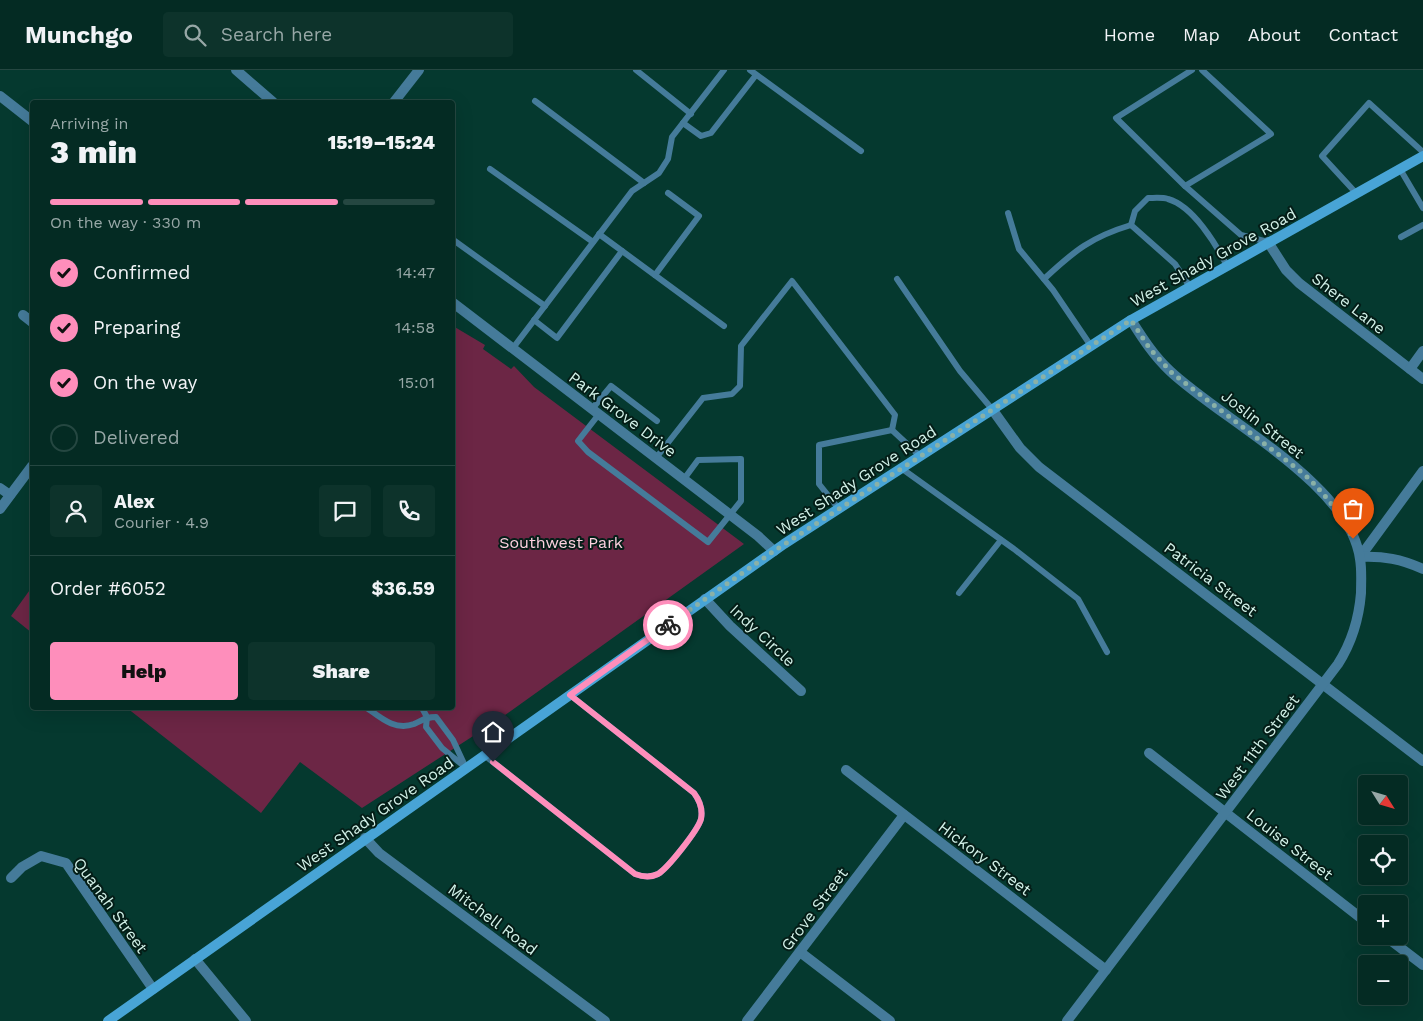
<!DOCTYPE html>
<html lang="en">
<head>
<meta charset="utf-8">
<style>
	:root { --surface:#042b23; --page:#0d332b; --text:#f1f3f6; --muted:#97a7a6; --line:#254741; --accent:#fe8ebb }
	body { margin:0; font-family:"Work Sans",sans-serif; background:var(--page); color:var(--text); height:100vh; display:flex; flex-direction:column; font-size:19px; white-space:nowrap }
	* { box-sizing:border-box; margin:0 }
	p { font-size:16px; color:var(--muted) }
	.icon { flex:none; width:28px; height:28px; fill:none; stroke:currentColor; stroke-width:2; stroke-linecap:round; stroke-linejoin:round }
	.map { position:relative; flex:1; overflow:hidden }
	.sheet { position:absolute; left:30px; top:30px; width:425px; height:610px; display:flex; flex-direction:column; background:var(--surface); border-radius:5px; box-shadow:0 5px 20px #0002,0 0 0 1px var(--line) }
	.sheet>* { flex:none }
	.needle { width:32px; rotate:127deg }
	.controls { position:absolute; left:1358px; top:705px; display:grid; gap:10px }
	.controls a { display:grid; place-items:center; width:50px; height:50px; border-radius:5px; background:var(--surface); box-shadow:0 5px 20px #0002,0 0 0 1px var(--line); font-size:25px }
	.pin { position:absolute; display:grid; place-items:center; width:42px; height:42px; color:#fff; margin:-51px -21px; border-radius:50% 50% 50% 0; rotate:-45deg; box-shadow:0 0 5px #0007 }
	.pin .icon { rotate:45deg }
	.courier { position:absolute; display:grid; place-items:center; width:50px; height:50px; margin:-25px; border:4px solid #fe8ebb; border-radius:50%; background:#fff; color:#222; box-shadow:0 1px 6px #0007 }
	.summary em { font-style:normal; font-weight:800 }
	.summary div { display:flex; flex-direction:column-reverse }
	.summary { display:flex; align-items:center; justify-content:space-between; height:85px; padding:0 20px }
	h1 { font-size:32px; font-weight:800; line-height:38px }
	.bar { display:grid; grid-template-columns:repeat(4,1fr); gap:8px 5px; align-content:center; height:60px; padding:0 20px }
	.bar i { height:6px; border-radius:4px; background:var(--line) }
	.bar .current { background:var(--accent) }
	.bar p { grid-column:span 4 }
	.line { display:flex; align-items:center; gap:12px; padding:0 20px; border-top:1px solid var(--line) }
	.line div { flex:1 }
	.round { display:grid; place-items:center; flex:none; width:52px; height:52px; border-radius:5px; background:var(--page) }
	ol { padding:0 20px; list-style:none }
	li { display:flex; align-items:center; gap:15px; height:55px }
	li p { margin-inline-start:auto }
	li .icon { padding:5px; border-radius:50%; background:var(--accent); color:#111; stroke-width:4 }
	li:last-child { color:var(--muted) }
	li i { width:28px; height:28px; border:2px solid var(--line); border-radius:50% }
	.primary-button { display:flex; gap:10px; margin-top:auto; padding:10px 20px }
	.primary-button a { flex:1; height:58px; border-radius:5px; background:var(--accent); color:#111; font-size:20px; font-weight:800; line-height:58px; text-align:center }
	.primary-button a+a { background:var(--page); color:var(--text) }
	header { display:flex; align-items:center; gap:30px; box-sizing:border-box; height:70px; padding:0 25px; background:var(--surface); border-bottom:1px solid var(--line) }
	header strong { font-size:24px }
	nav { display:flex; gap:28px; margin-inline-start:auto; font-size:18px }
	.search { width:350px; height:45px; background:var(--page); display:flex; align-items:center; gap:12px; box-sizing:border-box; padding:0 18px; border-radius:5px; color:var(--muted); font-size:19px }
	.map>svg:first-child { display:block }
	.green { fill:#6c2645 }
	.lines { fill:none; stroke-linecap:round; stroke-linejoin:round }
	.service { stroke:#457b9a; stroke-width:6 }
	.minor { stroke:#457b9a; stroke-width:10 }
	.secondary { stroke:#48a4d6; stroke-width:10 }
	.done { stroke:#8ab1a7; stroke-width:5; stroke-dasharray:0 9 }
	.route { stroke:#fe8ebb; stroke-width:6 }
	.labels { text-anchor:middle; stroke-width:4; stroke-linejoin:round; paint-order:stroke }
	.street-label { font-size:16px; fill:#d2f1e8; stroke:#041d17 }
	.park-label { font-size:16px; fill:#fed1e0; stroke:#041d17 }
</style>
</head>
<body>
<header>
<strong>Munchgo</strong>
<div class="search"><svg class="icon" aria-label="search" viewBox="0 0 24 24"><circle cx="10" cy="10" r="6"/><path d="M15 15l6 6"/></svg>Search here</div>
<nav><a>Home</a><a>Map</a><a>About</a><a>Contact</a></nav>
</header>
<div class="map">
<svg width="1423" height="951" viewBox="0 0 1423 951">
	<rect width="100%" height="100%" fill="#05392f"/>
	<g class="green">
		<polygon points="453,256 485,275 483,279 511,299 514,296 534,317 744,474 501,648 362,738 300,692 261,743 127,638 452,638"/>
		<polygon points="32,517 32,563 11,546"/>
	</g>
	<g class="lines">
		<g class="service">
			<polyline points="636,0 691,44"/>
			<polyline points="750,0 861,81"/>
			<polyline points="1192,0 1116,48 1185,116 1241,165 1268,172"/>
			<polyline points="535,31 644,113"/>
			<polyline points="683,53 701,66 711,63 756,5"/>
			<polyline points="490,99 593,172"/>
			<polyline points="1400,99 1423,138"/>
			<polyline points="1185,116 1271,64 1202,0"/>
			<polyline points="1356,123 1322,86 1369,33 1423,82"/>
			<polyline points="1008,143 1019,179 1053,220 1091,276"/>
			<polyline points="599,164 724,256"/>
			<polyline points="1401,167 1423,155"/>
			<polyline points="452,169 545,236"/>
			<polyline points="655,205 699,146 668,123"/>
			<polyline points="897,209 960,301 992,339"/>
			<path d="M 1044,209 C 1074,181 1091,167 1131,155"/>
			<path d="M 1190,217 L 1175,194 L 1131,155 L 1135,141 L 1148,128 C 1154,128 1162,127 1168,129 C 1193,136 1216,174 1227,196"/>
			<polyline points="534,250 557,268 622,181"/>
			<polyline points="513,278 632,121 659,103 668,89 672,67 724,0"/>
			<polyline points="592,339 611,316 657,351"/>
			<polyline points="599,344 578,371 588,382 708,472 741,431 741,389 698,390 684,409"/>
			<polyline points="892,360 920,386"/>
			<polyline points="656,388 703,328 732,324 740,316 741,276 792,211 895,345 892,360"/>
			<polyline points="901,398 1014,479 1078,529 1107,582"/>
			<polyline points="839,439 819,414 819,375 892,360"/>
			<polyline points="959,523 1001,470"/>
			<path d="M 367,638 C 381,648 395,661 414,654 C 423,650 426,647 436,647 L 453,670 L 466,698"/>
			<polyline points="422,638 427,647 426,657 442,678 465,697"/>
			<path d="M 484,685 L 635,804 C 643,807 650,808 658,804 C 668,798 698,760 701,749 C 703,739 700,731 694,723 L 570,625"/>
		</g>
		<g class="minor">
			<polyline points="236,0 273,32"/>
			<polyline points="0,26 32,51"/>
			<polyline points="394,32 419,0"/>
			<polyline points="1268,172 1286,200 1299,213 1423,309"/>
			<polyline points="452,232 758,466 774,481"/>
			<polyline points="23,245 32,252"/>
			<polyline points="1410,299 1423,281"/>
			<polyline points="992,339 1020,378 1039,397 1423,691"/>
			<polyline points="0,418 10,425"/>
			<polyline points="0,439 32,396"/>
			<polyline points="1360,487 1423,401"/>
			<path d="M 1360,487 C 1384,486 1401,489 1423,499"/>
			<polyline points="705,529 730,556 801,621"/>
			<polyline points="1149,683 1366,852"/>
			<polyline points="846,700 1106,900"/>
			<polyline points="365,768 379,783 605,951"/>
			<polyline points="11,808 22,797 41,786 66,793 153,919"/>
			<polyline points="1385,866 1423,895"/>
			<polyline points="800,882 890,951"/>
			<polyline points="195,889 246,951"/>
			<polyline points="747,951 904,745"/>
			<path d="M 1067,951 L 1338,594 C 1352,572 1359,548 1361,523 C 1361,512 1362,500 1360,489 C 1350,414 1222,350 1170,301 C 1154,286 1143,269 1131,250"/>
		</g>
		<polyline class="secondary" points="108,951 784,474 1131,250 1423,86"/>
	</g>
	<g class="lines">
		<path class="done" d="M 668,555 L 774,481 L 1131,250 L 1150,279 L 1172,303 L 1304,404 C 1325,424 1340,443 1353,469"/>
		<path class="route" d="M 493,692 L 635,804 C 643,807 650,808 658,804 C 668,798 698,760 701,749 C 703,739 700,731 694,723 L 570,625 L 668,555"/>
	</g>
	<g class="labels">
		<g class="street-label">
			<text transform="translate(1213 187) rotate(-29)" y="6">West Shady Grove Road</text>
			<text transform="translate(1349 233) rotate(38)" y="6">Shere Lane</text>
			<text transform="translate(623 344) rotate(37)" y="6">Park Grove Drive</text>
			<text transform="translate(1263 354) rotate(38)" y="6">Joslin Street</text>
			<text transform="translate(856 410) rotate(-33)" y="6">West Shady Grove Road</text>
			<text transform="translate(1211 509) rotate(37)" y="6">Patricia Street</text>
			<text transform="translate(763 565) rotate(43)" y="6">Indy Circle</text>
			<text transform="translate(1257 677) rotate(-53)" y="6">West 11th Street</text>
			<text transform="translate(375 744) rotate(-35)" y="6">West Shady Grove Road</text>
			<text transform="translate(1290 774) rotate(38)" y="6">Louise Street</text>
			<text transform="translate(985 788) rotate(37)" y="6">Hickory Street</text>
			<text transform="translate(111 835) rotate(54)" y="6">Quanah Street</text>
			<text transform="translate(814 839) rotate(-53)" y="6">Grove Street</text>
			<text transform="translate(493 849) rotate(37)" y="6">Mitchell Road</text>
		</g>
		<g class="park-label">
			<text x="561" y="478">Southwest Park</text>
		</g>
	</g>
</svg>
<div class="controls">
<a><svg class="needle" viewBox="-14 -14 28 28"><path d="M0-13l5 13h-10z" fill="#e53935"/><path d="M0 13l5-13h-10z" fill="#97a7a6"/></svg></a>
<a><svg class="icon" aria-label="locate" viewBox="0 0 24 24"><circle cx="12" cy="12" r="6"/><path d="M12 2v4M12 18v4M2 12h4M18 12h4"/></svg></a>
<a>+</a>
<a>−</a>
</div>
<div class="pin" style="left:1353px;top:469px;background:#ea580c"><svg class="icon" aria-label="bag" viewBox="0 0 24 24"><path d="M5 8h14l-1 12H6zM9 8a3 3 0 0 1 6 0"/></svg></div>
<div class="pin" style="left:493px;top:692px;background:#1f2937"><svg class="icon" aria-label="home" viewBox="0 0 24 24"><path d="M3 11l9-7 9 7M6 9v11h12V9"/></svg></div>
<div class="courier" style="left:668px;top:555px"><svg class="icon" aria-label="bike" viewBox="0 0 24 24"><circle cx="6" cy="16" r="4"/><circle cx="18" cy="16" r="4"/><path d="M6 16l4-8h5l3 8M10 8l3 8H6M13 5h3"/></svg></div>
<section class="sheet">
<div class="summary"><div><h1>3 min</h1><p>Arriving in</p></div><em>15:19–15:24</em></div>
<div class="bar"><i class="current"></i><i class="current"></i><i class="current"></i><i></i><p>On the way · 330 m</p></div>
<ol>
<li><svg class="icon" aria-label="check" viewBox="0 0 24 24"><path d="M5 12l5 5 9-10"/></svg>Confirmed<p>14:47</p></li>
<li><svg class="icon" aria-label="check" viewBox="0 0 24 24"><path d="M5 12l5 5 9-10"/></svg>Preparing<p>14:58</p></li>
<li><svg class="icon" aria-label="check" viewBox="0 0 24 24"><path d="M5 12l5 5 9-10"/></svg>On the way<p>15:01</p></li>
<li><i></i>Delivered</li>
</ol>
<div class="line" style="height:90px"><a class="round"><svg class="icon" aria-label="person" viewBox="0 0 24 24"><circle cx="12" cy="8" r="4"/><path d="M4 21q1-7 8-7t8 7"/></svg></a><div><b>Alex</b><p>Courier · 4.9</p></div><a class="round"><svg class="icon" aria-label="chat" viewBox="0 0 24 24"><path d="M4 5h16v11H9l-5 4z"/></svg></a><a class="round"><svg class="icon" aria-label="phone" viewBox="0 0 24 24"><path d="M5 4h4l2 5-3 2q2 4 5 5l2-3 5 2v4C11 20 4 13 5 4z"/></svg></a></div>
<div class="line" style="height:65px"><div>Order #6052</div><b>$36.59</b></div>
<div class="primary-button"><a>Help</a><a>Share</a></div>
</section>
</div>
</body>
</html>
